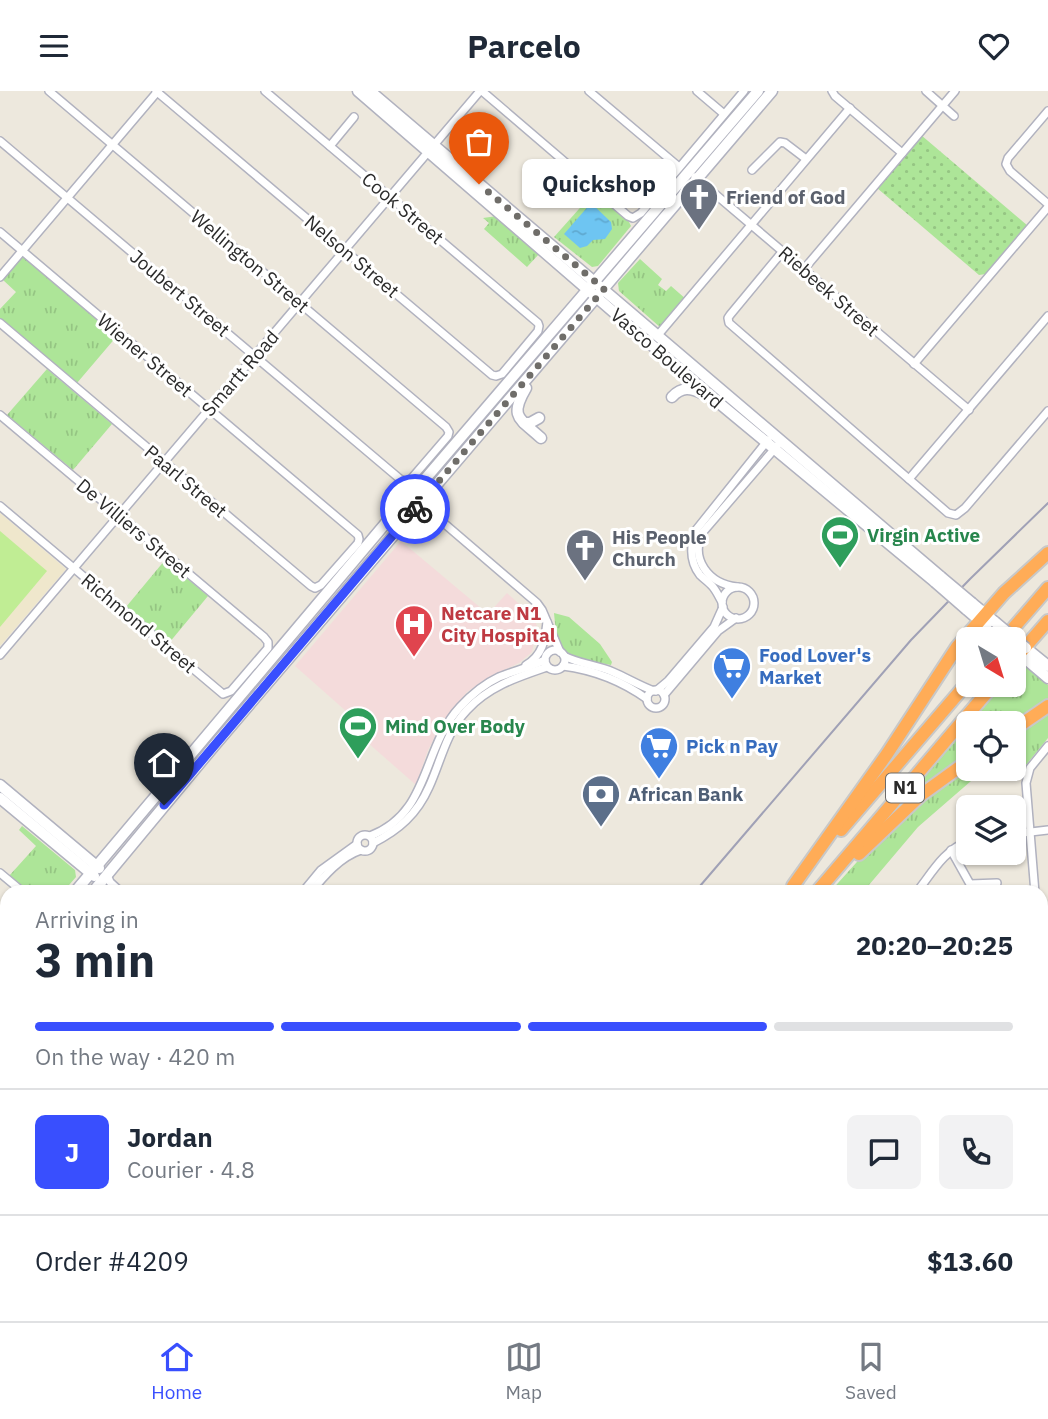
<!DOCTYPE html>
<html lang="en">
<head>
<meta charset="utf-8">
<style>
	:root { --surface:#fff; --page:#f2f2f3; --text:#1f2937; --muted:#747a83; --line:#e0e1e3; --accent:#394ffe }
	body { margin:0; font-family:"IBM Plex Sans",sans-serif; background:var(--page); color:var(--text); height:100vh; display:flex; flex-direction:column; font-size:26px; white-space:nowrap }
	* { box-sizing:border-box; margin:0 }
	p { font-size:23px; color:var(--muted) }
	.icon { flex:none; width:38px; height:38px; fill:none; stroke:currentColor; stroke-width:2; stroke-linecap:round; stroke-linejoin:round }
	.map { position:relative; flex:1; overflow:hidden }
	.drawer { position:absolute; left:0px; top:794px; width:1048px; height:436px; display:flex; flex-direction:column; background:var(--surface); border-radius:21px 21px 0 0; box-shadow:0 2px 5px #0004 }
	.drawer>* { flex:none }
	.needle { width:46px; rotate:142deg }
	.controls { position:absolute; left:956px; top:536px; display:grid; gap:14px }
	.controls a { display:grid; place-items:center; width:70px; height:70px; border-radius:10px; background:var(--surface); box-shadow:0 2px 5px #0004; font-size:35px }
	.pin { position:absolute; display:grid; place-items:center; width:60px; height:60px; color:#fff; margin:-72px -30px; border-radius:50% 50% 50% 0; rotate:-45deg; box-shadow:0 0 7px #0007 }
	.pin .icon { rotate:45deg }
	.courier { position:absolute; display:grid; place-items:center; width:70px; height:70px; margin:-35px; border:5px solid #394ffe; border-radius:50%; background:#fff; color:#222; box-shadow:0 2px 9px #0007 }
	.bubble { position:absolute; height:49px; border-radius:10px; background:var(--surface); box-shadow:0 2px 5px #0004; font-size:23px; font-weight:800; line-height:49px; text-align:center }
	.headline em { font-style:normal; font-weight:800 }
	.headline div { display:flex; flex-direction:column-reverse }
	.headline { display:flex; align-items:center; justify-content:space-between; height:119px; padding:0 35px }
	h1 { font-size:46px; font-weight:800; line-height:52px }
	.bar { display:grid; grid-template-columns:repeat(4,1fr); gap:10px 7px; align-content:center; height:84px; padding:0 35px }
	.bar i { height:9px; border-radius:5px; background:var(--line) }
	.bar .on { background:var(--accent) }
	.bar p { grid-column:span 4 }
	.line { display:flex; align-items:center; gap:18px; padding:0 35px; border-top:2px solid var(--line) }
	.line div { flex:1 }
	.round { display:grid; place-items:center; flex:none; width:74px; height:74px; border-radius:10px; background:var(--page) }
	header { display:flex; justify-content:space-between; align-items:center; height:91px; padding:0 35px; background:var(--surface); font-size:32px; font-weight:800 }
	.tabs { display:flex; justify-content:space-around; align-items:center; height:98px; border-top:2px solid var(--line); background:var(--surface); font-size:19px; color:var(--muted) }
	.tabs a { display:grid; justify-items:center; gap:4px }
	.tabs .on { color:var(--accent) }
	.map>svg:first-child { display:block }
	.education { fill:#efe7cc }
	.medical { fill:#f4dbdb }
	.grass { fill:url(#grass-tufts) }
	.park { fill:url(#park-dots) }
	.pitch { fill:#c0ed94 }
	.water { fill:url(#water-ripples) }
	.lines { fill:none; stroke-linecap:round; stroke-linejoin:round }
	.street-casing { stroke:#b1b2bf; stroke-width:10 }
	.secondary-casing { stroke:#b1b2bf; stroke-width:13 }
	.primary-casing { stroke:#c8c8c8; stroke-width:14 }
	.highway-casing { stroke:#c8c8c8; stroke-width:16 }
	.street { stroke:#fff; stroke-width:7 }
	.secondary { stroke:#fff; stroke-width:10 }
	.primary { stroke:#f4dc5b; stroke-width:10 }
	.highway { stroke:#ffac57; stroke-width:12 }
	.rail { stroke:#a0a1b6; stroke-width:2 }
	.secondary-bridge-casing { stroke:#b1b2bf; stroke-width:13; stroke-linecap:butt }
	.primary-bridge-casing { stroke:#c8c8c8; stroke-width:14; stroke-linecap:butt }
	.secondary-bridge { stroke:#fff; stroke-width:10 }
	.primary-bridge { stroke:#f4dc5b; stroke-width:10 }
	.done { stroke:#6f6d69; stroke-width:7; stroke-dasharray:0 12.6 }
	.route { stroke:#394ffe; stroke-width:9 }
	.labels { text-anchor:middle; stroke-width:6; stroke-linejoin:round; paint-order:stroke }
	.shield { fill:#fff; stroke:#6b6b6b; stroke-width:2 }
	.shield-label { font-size:18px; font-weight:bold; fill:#2b2b2b }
	.worship-label { font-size:19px; font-weight:bold; fill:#5b616d; stroke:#fff; text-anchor:start }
	.street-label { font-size:19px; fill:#2b2b2b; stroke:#fff }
	.leisure-label { font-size:19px; font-weight:bold; fill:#27864d; stroke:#fff; text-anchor:start }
	.health-label { font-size:19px; font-weight:bold; fill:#be3a42; stroke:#fff; text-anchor:start }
	.shop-label { font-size:19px; font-weight:bold; fill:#366cbe; stroke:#fff; text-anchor:start }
	.service-label { font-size:19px; font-weight:bold; fill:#4e5e75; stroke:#fff; text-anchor:start }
</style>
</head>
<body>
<header><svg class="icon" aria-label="menu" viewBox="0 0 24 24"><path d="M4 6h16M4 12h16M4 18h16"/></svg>Parcelo<svg class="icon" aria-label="heart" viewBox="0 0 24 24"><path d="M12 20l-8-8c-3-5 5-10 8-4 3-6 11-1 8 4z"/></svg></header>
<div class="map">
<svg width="1048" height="1230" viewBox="0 0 1048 1230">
	<defs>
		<pattern id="grass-tufts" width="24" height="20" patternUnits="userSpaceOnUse" patternTransform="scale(1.75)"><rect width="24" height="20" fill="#ade598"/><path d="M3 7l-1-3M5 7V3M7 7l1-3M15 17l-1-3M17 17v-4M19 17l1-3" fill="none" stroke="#95c583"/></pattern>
		<pattern id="park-dots" width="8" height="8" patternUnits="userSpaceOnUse" patternTransform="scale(1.75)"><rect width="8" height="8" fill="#ade598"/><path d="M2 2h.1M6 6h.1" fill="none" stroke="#95c583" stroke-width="1.8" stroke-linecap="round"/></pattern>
		<pattern id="water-ripples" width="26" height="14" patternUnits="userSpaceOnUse" patternTransform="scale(1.75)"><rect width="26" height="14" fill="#6ec5f2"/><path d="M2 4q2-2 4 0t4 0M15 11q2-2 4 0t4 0" fill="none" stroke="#5fa9d0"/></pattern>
	</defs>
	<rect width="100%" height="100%" fill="#ede8dd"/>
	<polygon class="education" points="0,422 66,478 0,555"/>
	<polygon class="medical" points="401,450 488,523 507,502 532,524 537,535 532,561 519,572 489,586 467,601 443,630 428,659 416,694 343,630 347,621 295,575"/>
	<g class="grass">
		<polygon points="595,100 627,127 631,135 598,175 592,176 554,146"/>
		<polygon points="497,125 539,163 527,176 484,138 489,132 483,127"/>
		<polygon points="22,166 24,166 117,245 77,292 0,227 0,218 16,201 3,189"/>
		<polygon points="640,168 662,188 658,194 666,200 671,195 687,209 661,237 619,200 618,192"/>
		<polygon points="47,278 112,333 73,379 7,324"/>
		<polygon points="165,469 208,505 169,552 126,516"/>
		<path d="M 554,522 L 569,526 L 600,553 L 612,571 L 611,574 C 569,565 558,570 554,522 Z"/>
		<polygon points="1021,571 1048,594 1048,609 1013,632 969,632 1002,593 1013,593 1013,580"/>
		<polygon points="1048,619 1048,647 1026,674 1013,661 1013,643"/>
		<polygon points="968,633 968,666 869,748"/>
		<polygon points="968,677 986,677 918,736 863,801 829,802 874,752 902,726"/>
		<polygon points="22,735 75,779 76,786 63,801 28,802 9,785 36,755 19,739"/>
		<polygon points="0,1126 7,1129 7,1223 122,1223 127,1230 0,1230"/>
		<polygon points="462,1223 624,1223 618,1230 456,1230"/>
	</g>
	<polygon class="park" points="921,44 1028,135 986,183 979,184 877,97"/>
	<polygon class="pitch" points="0,440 47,480 0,536"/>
	<polygon class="water" points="591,112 611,131 612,138 605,148 593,149 587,155 580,157 564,143"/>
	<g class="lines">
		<g class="street-casing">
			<g id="street">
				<polyline points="156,0 492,284 496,285 502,283 538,240 539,235 538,232 265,0"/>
				<polyline points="482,0 628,125 633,127 641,122 744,0"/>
				<polyline points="589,0 679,76"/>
				<polyline points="697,0 724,23"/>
				<polyline points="832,0 835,5 902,62"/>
				<polyline points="926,0 954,25"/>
				<polyline points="1048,20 1008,67 1006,73 1010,80 1048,113"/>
				<polyline points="0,50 400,388 406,391 411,388 448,345 449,341 446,336 49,0"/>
				<polyline points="330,55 354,26"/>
				<polyline points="752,79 780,51 785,52 806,68"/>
				<polyline points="695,86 969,319"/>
				<polyline points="0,141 358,444 359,448 358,452 321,494 315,497 311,495 0,232"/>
				<polyline points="783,160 730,224 728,227 729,232 948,422 956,424 965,417 1048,320"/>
				<polyline points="804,178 955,0"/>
				<polyline points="0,186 158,0"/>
				<polyline points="658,244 850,17"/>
				<polyline points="914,273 1048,116"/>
				<polyline points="0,324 264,546 268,551 268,557 231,600 223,603 0,415"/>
				<polyline points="909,388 1048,225"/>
				<polyline points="411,404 537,512 542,519 560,561"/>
				<path d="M 737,496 C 709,493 689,468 703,441 L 777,355"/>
				<circle cx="738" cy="512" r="16"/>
				<path d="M 722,511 C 719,506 717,501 713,496 C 709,491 704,488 700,484 C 689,470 690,455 696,439 L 768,349"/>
				<circle cx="555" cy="569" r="10"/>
				<polyline points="0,564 480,0"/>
				<path d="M 564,565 C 579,573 597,574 613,581 C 627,587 640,595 654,600"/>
				<path d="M 526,574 C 543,564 545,549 547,531"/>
				<path d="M 563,575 C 594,579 622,590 647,608"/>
				<circle cx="656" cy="608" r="9"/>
				<polyline points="656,600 668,590 714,536 723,516"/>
				<polyline points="664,604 718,540 736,527"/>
				<polyline points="1013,743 1048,739"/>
				<circle cx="365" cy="752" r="8"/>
				<path d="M 370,745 C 431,722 421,658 460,616 C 471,604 484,593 499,586 C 514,580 530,576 545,569"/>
				<path d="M 373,752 C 399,739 417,723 429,696 C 441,670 446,641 467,619 C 489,595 518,586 547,576"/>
				<polyline points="951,759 970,793 997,792"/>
				<polyline points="0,782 24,802"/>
				<polyline points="107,784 110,791 122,802"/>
				<polyline points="302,802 321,779 357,753"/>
				<path d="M 310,802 C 324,785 340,766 361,759"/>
				<path d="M 916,802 C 932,782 943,760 968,750"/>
				<polyline points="1035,802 1026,692 1030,677 1048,655"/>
				<polyline points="1041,867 1048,940"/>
				<polyline points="0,870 7,862"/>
				<polyline points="1041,1194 1048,1193"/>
				<polyline points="763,1223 772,1230"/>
				<polyline points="846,1223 849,1230"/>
				<polyline points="901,1223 904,1230"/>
				<polyline points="1018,1223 1018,1230"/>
				<polyline points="644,1230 646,1223"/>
				<polyline points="746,1230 753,1223"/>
			</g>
		</g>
		<g class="secondary-casing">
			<g id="secondary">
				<polyline points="358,0 713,307 935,491"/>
				<polyline points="370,0 941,486"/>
				<path d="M 526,297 C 509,326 519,327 541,347"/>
				<path d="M 672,306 C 682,295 691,297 703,303"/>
				<polyline points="524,332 530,332 539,327"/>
				<polyline points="972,512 995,531"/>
				<polyline points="966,518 1001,548"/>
				<polyline points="1026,557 1048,575"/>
				<polyline points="1021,564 1048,587"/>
				<polyline points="0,694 99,777"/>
				<polyline points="0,707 94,785"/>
				<polyline points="74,802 401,414 420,394 758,0"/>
				<polyline points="92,802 214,655 772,0"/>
				<polyline points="0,887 7,879"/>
				<polyline points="0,907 7,899"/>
			</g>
		</g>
		<g class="primary-casing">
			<g id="primary">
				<polyline points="0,1014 7,1019"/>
				<polyline points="0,1030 7,1034"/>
				<polyline points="306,1223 315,1230"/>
			</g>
		</g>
		<g class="highway-casing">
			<g id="highway">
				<polyline points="1004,548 1048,497"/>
				<polyline points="1013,570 1048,530"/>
				<polyline points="1013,639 1048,615"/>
				<polyline points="841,739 968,591"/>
				<polyline points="859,763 921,704 968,670"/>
				<polyline points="793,795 887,663 957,556 1004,502 1048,462"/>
				<polyline points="816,802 994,593"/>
				<polyline points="421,1230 427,1223"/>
				<polyline points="446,1230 451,1223"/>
			</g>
		</g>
		<use href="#street" class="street"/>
		<use href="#secondary" class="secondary"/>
		<use href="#primary" class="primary"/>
		<use href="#highway" class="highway"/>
		<g class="rail">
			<polyline points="694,802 911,549 970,488 1048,412"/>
			<polyline points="327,1230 333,1223"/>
		</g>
		<g class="secondary-bridge-casing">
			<g id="secondary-bridge">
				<polyline points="941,486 972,512"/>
				<polyline points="935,491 966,518"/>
				<polyline points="995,531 1026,557"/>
				<polyline points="1013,558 1021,564"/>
			</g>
		</g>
		<g class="primary-bridge-casing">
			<polyline id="primary-bridge" points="332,1223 341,1230"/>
		</g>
		<use href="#secondary-bridge" class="secondary-bridge"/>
		<use href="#primary-bridge" class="primary-bridge"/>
	</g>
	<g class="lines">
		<polyline class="done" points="415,418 604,198 479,93"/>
		<polyline class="route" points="164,714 415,418"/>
	</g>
	<defs>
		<g id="church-pin" transform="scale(2.0125)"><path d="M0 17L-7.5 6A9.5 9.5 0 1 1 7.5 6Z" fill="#6b7280" stroke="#fff"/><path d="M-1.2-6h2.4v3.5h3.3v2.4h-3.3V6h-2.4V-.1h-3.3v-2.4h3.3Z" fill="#fff"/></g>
		<g id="stadium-pin" transform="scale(2.0125)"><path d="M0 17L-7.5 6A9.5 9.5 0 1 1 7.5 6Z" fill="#2e9e5b" stroke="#fff"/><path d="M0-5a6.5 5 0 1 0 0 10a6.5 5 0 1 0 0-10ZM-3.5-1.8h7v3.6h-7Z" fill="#fff"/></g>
		<g id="hospital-pin" transform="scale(2.0125)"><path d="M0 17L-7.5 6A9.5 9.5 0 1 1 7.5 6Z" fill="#e0444e" stroke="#fff"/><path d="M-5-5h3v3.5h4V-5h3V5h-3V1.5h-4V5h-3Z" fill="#fff"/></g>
		<g id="supermarket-pin" transform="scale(2.0125)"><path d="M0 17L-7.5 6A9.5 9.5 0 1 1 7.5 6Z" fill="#3f7fe0" stroke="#fff"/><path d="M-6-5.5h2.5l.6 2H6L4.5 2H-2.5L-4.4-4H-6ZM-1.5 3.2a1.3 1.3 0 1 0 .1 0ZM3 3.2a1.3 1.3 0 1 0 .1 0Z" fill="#fff"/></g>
		<g id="bank-pin" transform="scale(2.0125)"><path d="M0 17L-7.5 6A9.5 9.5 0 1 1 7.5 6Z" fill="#5c6f8a" stroke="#fff"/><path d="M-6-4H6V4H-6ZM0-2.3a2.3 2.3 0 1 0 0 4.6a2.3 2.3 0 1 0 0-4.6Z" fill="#fff"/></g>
	</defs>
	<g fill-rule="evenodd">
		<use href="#church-pin" x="699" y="106"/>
		<use href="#stadium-pin" x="840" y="444"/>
		<use href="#church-pin" x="585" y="457"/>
		<use href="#hospital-pin" x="414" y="533"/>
		<use href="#supermarket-pin" x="732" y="575"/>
		<use href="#stadium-pin" x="358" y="635"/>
		<use href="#supermarket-pin" x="659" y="655"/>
		<use href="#bank-pin" x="601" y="703"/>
	</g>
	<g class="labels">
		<rect class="shield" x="886" y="682.5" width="38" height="29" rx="5"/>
		<g class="shield-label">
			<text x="905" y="703">N1</text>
		</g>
		<g class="worship-label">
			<text x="726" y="113">Friend of God</text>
			<text x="612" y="453">His People<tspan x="612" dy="22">Church</tspan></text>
		</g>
		<g class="street-label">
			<text transform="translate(403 117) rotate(40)" y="7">Cook Street</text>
			<text transform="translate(352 165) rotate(40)" y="7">Nelson Street</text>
			<text transform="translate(250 170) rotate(40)" y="7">Wellington Street</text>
			<text transform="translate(829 200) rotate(41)" y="7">Riebeek Street</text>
			<text transform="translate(180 202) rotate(40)" y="7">Joubert Street</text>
			<text transform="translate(145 264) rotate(40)" y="7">Wiener Street</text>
			<text transform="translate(667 267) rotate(41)" y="7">Vasco Boulevard</text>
			<text transform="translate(240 282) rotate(-49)" y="7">Smartt Road</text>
			<text transform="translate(186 390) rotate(40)" y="7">Paarl Street</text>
			<text transform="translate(134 437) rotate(40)" y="7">De Villiers Street</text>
			<text transform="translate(139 532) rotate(40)" y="7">Richmond Street</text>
		</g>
		<g class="leisure-label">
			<text x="867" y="451">Virgin Active</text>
			<text x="385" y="642">Mind Over Body</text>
		</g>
		<g class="health-label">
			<text x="441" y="529">Netcare N1<tspan x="441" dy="22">City Hospital</tspan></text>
		</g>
		<g class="shop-label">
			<text x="759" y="571">Food Lover's<tspan x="759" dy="22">Market</tspan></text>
			<text x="686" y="662">Pick n Pay</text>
		</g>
		<g class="service-label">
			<text x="628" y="710">African Bank</text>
		</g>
	</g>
</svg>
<div class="controls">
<a><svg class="needle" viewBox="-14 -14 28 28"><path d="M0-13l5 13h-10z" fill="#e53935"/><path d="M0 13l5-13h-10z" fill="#747a83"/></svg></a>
<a><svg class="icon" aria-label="locate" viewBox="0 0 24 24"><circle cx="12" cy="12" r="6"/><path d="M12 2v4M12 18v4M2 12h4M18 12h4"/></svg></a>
<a><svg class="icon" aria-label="layers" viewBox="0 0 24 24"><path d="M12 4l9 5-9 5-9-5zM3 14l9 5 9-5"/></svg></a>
</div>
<div class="pin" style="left:479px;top:93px;background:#ea580c"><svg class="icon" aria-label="bag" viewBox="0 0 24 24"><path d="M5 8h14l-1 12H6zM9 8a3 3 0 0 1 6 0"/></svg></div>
<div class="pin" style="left:164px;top:714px;background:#1f2937"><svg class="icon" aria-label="home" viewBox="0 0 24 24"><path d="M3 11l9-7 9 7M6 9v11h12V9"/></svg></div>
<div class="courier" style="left:415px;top:418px"><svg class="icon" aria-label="bike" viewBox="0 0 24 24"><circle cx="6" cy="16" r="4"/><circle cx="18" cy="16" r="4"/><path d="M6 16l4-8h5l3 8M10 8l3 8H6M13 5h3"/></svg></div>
<div class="bubble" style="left:522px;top:68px;width:154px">Quickshop</div>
<section class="drawer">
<div class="headline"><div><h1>3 min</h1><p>Arriving in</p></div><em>20:20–20:25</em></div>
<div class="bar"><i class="on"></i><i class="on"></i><i class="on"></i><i></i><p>On the way · 420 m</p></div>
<div class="line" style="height:126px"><b class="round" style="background:var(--accent);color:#fff">J</b><div><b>Jordan</b><p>Courier · 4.8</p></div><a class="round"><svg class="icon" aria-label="chat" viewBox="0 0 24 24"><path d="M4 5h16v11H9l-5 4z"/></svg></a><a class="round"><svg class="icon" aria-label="phone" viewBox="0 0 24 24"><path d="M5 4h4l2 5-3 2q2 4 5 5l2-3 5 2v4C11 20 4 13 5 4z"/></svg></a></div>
<div class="line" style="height:91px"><div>Order #4209</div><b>$13.60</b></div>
</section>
</div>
<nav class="tabs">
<a class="on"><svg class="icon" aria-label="home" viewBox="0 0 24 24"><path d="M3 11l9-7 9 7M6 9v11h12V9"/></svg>Home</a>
<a><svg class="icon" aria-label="map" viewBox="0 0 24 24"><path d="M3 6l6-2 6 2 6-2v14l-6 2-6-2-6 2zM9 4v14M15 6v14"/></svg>Map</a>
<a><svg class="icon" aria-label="saved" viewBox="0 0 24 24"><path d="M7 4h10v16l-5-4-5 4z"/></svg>Saved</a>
</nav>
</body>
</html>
